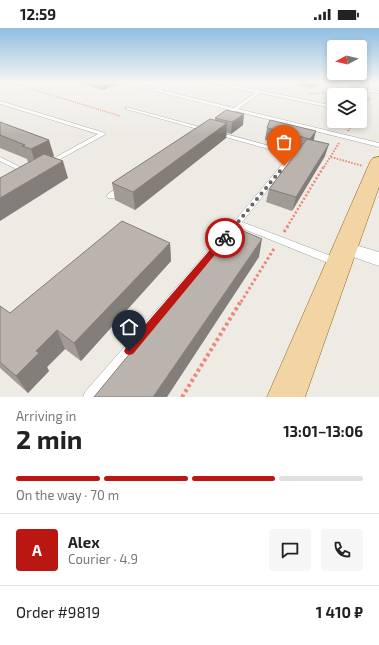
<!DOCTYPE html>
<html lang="en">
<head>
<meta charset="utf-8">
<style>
	:root { --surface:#fff; --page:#f6f6f6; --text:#222; --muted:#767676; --line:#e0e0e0; --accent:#ba1713 }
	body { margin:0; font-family:"Exo 2",sans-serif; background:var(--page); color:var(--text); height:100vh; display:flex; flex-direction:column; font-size:15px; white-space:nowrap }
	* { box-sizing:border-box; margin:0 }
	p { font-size:13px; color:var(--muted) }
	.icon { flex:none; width:22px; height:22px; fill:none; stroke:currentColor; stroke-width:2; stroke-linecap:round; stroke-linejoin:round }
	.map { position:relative; height:369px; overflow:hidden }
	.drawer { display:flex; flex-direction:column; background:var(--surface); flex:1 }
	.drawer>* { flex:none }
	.needle { width:26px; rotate:263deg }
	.tools { position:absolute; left:327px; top:12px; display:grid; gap:8px }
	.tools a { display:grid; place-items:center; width:40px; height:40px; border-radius:4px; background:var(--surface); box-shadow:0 2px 6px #0003; font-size:20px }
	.pin { position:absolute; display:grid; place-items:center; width:34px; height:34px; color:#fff; margin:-41px -17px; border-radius:50% 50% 50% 0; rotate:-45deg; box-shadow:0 0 4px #0007 }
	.pin .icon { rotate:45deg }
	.courier { position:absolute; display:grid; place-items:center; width:40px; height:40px; margin:-20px; border:3px solid #ba1713; border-radius:50%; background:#fff; color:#222; box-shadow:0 1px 5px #0007 }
	.headline em { font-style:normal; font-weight:700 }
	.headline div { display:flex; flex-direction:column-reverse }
	.headline { display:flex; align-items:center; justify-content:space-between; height:68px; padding:0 16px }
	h1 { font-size:26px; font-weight:700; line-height:30px }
	.bar { display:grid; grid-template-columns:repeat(4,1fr); gap:6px 4px; align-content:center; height:48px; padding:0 16px }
	.bar i { height:5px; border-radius:3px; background:var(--line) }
	.bar .on { background:var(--accent) }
	.bar p { grid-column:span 4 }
	.line { display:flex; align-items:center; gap:10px; padding:0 16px; border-top:1px solid var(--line) }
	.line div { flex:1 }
	.round { display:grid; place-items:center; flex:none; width:42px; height:42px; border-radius:4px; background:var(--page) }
	.status { display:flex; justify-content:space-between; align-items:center; height:28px; padding:0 20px; background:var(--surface); direction:ltr }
	.status svg { height:11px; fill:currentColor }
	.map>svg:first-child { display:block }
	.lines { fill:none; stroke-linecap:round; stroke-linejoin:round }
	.service-casing { stroke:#a2a2a2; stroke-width:1 }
	.minor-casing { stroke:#a2a2a2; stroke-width:1 }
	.primary-casing { stroke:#8a650e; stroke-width:1 }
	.path-far4 { stroke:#ed8778; stroke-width:1.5; stroke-dasharray:1 1; stroke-linecap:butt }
	.path-far3 { stroke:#ed8778; stroke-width:2; stroke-dasharray:1.5 1.5; stroke-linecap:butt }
	.path-far2 { stroke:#ed8778; stroke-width:2.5; stroke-dasharray:2 2; stroke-linecap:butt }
	.path-far1 { stroke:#ed8778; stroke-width:3; stroke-dasharray:2.5 2.5; stroke-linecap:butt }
	.path { stroke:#ed8778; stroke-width:4; stroke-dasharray:3 3; stroke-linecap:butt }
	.service { fill:#fff; fill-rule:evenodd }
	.minor { fill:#fff; fill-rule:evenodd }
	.primary { fill:#f3d4a5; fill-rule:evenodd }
	.wall { fill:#a19b96 }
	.shaded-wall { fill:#837e7a }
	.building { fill:#bbb4ae; stroke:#837e7a }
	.route { fill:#ba1713 }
	.done { stroke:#676664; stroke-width:4; stroke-dasharray:0 7.2 }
</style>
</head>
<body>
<div class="status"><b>12:59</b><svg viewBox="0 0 49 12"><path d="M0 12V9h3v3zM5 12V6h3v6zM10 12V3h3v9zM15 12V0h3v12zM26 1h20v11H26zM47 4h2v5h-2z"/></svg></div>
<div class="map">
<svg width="379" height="369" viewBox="0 0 379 369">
	<rect width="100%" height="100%" fill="#eeebe5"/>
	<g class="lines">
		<g class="service-casing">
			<g id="service">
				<polygon points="124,55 133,55 156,61 167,55 173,55 161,62 234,80 255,65 213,55 223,55 330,77 334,74 334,80 332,80 260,65 238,81 379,115 379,119 235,83 233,85 229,85 229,84 230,82"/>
				<polygon points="333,55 379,63 379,65 347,60 342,67 338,67 343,60 334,58"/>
				<polygon points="0,73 105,105 106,106 51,136 47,136 47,134 98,106 0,76"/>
				<polygon points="126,79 296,125 296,127 242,194 339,231 341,234 339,237 336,238 333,237 234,197 233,195 290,127 126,81"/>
				<polygon points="0,129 30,144 31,145 30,146 26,146 0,133"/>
				<polygon points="120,158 126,158 127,160 114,170 108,170 107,168 108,166"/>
				<polygon points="231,199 234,200 235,202 234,204 99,369 83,369 85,364 228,200"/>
			</g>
		</g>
		<g class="minor-casing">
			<polygon id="minor" points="345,214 379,224 379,238 339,224 337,220 339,216"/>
		</g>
		<g class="primary-casing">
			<polygon id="primary" points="379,129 379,159 305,369 267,369 370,134 373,130"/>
		</g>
		<g class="path-far4">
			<polyline points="12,55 120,88"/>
			<polyline points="0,56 4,55"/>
			<polyline points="309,66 334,64"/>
			<polyline points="360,84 370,69"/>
		</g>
		<g class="path-far3">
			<polyline points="348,103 354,93"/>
			<polyline points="331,129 363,138"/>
			<polyline points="324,139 339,115"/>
		</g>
		<polyline class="path-far2" points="287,199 324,138"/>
		<g class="path-far1">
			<polyline points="284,204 288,198"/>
			<polyline points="241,274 275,219"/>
		</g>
		<polyline class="path" points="182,369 241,273"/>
		<use href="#service" class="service"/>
		<use href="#minor" class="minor"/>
		<use href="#primary" class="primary"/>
	</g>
	<g class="wall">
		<polygon points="78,55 119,55 103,62"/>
		<polygon points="301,55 318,55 313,60 300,58"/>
		<polygon points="215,90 243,97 231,106 227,105 226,110 135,182 115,172 112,155 215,92"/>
		<polygon points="270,92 314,113 325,128 292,183 266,174 269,161 299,121 265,112 267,100"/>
		<polygon points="0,94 54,128 51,129 68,150 28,134 27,131 0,120"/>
		<polygon points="170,215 171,233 81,333 65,321 47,339 49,343 28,365 0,340 0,278 10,285"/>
	</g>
	<g class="shaded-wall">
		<polygon points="102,55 119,55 103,62"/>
		<polygon points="314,55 318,55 313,60"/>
		<polygon points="370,55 367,65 360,76 360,72"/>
		<polygon points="244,86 243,97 231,106 232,94"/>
		<polygon points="227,95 226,110 135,182 133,164"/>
		<polygon points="316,103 313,115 306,123 310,111"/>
		<polygon points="49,112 54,128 36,137 31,121"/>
		<polygon points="329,116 325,128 292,183 296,169"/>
		<polygon points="63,133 68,150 0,193 0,170"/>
		<polygon points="262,211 259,229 167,369 153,369"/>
		<polygon points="170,215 171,233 81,333 74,315"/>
		<polygon points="57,302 65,321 47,339 49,343 28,365 16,348 36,323"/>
	</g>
	<g class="building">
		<polygon points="352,55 370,55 360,72 360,67 344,67"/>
		<polygon points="226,82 244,86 232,94 215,90"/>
		<polygon points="210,91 227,95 133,164 112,155"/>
		<polygon points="270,92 316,103 310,111 267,100"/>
		<polygon points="0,94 49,112 31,121 22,118 25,117 0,107"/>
		<polygon points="307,111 329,116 296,169 269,161"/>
		<polygon points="44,126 63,133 0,170 0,150"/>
		<polygon points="122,193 170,215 74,315 57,302 36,323 39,325 16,348 0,334 0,278 10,285"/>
		<polygon points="234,199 262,211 153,369 94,369"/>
	</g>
	<linearGradient id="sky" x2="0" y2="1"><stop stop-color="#8fbee2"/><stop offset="0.51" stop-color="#f7f6f3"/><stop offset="1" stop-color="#f7f6f3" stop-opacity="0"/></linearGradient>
	<rect width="379" height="107" fill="url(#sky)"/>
	<polygon class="route" points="225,207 227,208 227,212 133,326 129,327 126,326 124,323 126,319 222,208"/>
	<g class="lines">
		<polyline class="done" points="225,210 284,138"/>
	</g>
</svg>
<div class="tools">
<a><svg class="needle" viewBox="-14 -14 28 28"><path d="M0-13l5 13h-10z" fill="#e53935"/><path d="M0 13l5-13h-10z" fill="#767676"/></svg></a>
<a><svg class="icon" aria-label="layers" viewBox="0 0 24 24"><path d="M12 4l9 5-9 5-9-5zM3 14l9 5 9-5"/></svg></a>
</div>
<div class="pin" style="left:284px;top:138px;background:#ea580c"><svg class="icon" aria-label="bag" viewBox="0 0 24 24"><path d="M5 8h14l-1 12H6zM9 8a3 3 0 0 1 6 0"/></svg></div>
<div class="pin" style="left:129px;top:323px;background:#1f2937"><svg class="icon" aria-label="home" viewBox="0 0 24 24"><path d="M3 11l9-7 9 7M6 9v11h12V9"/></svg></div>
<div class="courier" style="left:225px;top:210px"><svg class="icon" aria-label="bike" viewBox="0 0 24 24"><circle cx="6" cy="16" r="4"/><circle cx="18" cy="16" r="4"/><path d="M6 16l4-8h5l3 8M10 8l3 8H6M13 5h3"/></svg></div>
</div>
<section class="drawer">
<div class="headline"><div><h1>2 min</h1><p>Arriving in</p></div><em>13:01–13:06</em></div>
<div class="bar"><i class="on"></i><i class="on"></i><i class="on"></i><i></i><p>On the way · 70 m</p></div>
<div class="line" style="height:72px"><b class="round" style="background:var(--accent);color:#fff">A</b><div><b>Alex</b><p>Courier · 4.9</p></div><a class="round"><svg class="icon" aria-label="chat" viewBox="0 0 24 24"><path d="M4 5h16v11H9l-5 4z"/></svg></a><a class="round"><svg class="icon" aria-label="phone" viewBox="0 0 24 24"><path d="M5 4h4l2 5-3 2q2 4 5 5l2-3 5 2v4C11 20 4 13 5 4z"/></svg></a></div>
<div class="line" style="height:52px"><div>Order #9819</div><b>1 410 ₽</b></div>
</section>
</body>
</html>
